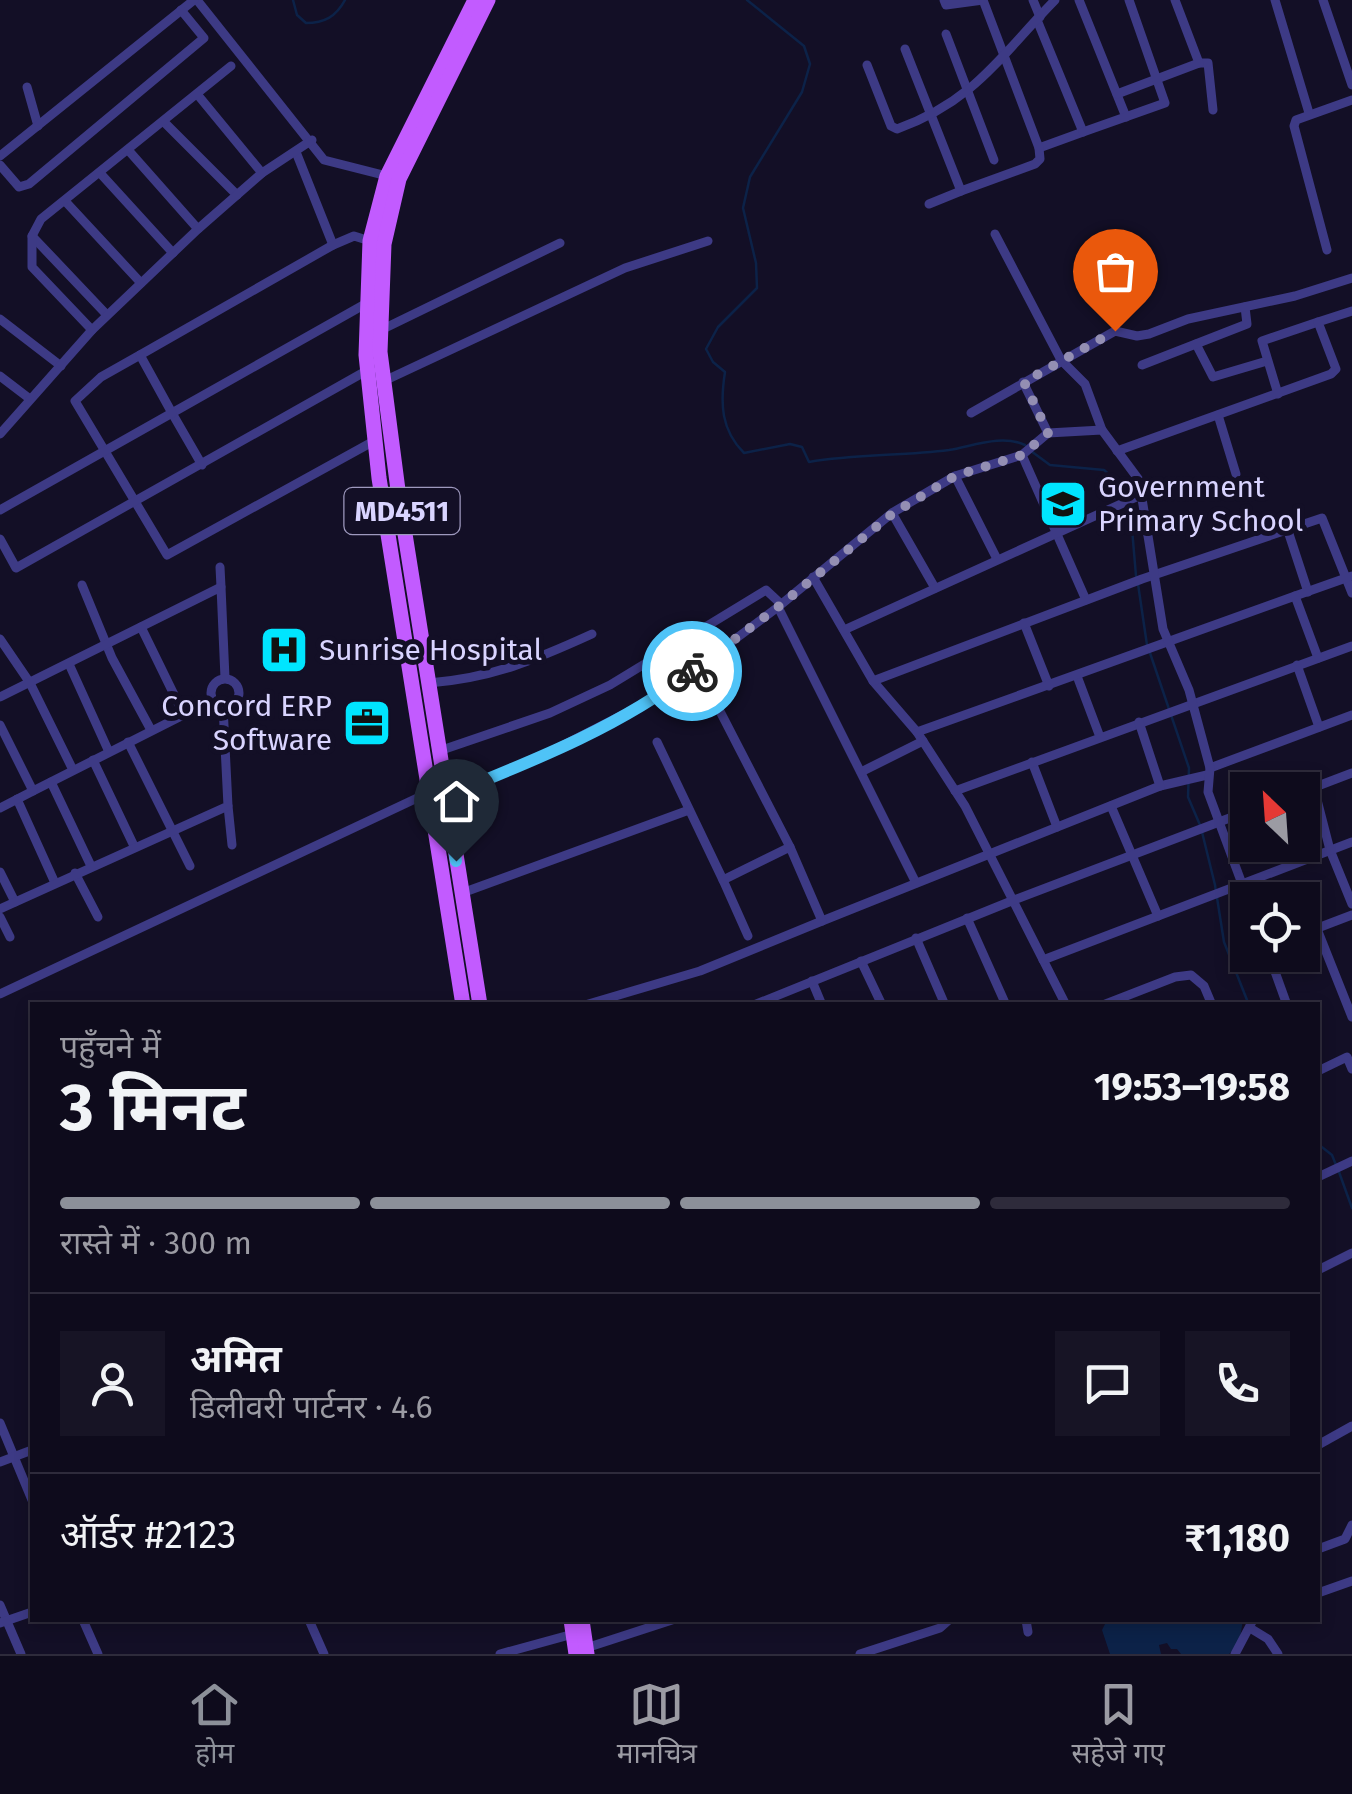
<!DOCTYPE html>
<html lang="hi">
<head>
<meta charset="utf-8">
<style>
	:root { --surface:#0e0b1c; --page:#171425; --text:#f1f3f6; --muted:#9b9ba3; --line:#2e2b3b; --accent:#8c9099 }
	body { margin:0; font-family:"Fira Sans","Noto Sans Devanagari",sans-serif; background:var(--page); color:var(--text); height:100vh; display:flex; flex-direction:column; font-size:38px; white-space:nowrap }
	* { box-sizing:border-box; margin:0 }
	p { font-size:32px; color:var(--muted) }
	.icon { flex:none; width:55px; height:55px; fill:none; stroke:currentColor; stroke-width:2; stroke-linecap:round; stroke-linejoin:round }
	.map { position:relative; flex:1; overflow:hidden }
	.drawer { position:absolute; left:30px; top:1002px; width:1290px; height:620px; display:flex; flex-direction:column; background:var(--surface); border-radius:0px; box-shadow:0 5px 15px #0003,0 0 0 2px var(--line) }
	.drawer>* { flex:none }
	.needle { width:65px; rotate:335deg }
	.tools { position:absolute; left:1230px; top:772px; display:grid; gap:20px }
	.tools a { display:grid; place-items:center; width:90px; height:90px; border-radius:0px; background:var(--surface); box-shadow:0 5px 15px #0003,0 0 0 2px var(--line); font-size:50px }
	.pin { position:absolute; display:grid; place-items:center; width:85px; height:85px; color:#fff; margin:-102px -42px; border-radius:50% 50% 50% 0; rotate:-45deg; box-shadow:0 0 10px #0007 }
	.pin .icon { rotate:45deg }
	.courier { position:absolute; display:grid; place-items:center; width:100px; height:100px; margin:-50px; border:8px solid #4fc3f7; border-radius:50%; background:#fff; color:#222; box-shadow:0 2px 12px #0007 }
	.summary em { font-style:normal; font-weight:700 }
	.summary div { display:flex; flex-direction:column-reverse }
	.summary { display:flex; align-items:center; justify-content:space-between; height:170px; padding:0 30px }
	h1 { font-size:65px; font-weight:700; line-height:75px }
	.bar { display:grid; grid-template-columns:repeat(4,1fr); gap:15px 10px; align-content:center; height:120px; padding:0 30px }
	.bar i { height:12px; border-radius:8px; background:var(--line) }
	.bar .on { background:var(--accent) }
	.bar p { grid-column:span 4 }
	.line { display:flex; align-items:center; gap:25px; padding:0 30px; border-top:2px solid var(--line) }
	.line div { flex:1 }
	.round { display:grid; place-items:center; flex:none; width:105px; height:105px; border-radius:0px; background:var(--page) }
	.tab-bar { display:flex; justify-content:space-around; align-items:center; height:140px; border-top:2px solid var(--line); background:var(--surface); font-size:28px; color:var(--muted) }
	.tab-bar a { display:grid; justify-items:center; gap:5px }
	.tab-bar .on { color:var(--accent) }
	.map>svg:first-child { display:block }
	.water { fill:#0c2248 }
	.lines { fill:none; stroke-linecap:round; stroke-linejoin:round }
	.stream { stroke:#0c2248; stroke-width:2.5 }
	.minor { stroke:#3d3a85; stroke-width:9 }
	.primary { stroke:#c25bff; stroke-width:15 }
	.done { stroke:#948fb3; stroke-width:10; stroke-dasharray:0 18 }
	.route { stroke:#4fc3f7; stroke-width:12 }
	.labels { text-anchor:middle; stroke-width:10; stroke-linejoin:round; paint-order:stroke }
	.shield { fill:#130f26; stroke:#9e99be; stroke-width:2.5 }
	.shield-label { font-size:28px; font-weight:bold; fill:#d9d4ff }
	.poi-label { font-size:30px; fill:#d9d4ff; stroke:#130f26; text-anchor:start }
</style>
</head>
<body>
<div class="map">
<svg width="1352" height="1654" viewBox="0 0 1352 1654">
	<rect width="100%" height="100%" fill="#130f26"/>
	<polygon class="water" points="1107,1620 1243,1620 1239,1644 1229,1654 1181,1654 1177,1649 1171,1649 1167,1643 1159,1645 1161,1654 1110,1654 1102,1630"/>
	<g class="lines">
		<g class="stream">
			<path d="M 293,0 L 297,15 L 306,23 C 324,23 336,17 345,0"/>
			<path d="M 747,0 L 804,46 L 810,64 L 802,92 L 750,177 L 743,208 L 756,263 L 757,288 L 718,327 L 706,349 L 713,362 L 725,372 C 720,404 721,430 744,453 L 790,444 L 802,447 L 809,462 C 855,454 902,456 949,450 C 973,446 1002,434 1025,445"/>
			<polyline points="1031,451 1050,465 1104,470 1126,489 1128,497"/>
			<polyline points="1130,505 1136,576"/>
			<polyline points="1138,584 1147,645"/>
			<polyline points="1150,653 1189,768 1188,797 1200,825"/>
			<polyline points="1202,832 1215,885 1224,942 1249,1005"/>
			<polyline points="1318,1144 1332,1155 1336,1165"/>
			<polyline points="1339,1172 1352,1208"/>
		</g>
		<g class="minor">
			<polyline points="197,0 324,160 391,177"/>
			<polyline points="944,0 946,5 983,0"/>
			<polyline points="1033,0 1040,17"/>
			<polyline points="1079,0 1126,117"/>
			<polyline points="1275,0 1309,113"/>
			<polyline points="1323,0 1352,85"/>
			<polyline points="1037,20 1083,132 1039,148"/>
			<polyline points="946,34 994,160"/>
			<polyline points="905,49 961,191 1035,164 1040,159 1039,148 983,0"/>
			<polyline points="1199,63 1208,63 1213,110"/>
			<path d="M 867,65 L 891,126 L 897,129 C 975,101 1000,56 1055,0"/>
			<polyline points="27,87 38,126"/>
			<polyline points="197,94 262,173"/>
			<polyline points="1117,94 1199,63 1175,0"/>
			<polyline points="164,122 237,195"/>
			<polyline points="1083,132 1165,103 1129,0"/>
			<polyline points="129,151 198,229"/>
			<polyline points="296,152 333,245"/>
			<polyline points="0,156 194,0"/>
			<polyline points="0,165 19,187 29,184 204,38 181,10"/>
			<polyline points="100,173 173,253"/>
			<polyline points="65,201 141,283"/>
			<polyline points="929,204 961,191"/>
			<polyline points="995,234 1061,360 1085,384 1102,430"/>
			<polyline points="32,236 107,315"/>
			<polyline points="1327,250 1294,126 1296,120 1352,100"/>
			<polyline points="0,319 61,366"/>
			<polyline points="92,330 32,267 32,236 41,219 231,66"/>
			<polyline points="381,330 560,243"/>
			<polyline points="1196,344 1213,377 1267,361"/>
			<polyline points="140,355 101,377 75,401 167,555 374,441"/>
			<polyline points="1142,365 1247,324 1245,307"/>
			<polyline points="0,376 30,399"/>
			<polyline points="384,381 625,268 708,241"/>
			<polyline points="1023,382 1048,433"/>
			<polyline points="1278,394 1262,341 1318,322"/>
			<polyline points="971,413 1115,331 1137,336 1149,334 1188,319 1295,296 1352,278"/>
			<polyline points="1218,415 1236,474"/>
			<polyline points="0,434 92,330 198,229 262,173 312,140"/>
			<polyline points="1117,451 1331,374 1336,369 1318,322 1352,311"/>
			<polyline points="1022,455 1086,600"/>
			<polyline points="202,465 172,413 367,303"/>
			<polyline points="955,476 997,559"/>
			<polyline points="0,510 172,413 140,355 333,245 354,236 370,241"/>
			<polyline points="892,513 935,588"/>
			<polyline points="1287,528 1308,592"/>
			<polyline points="0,539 16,568 366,371"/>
			<polyline points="220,567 221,587"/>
			<polyline points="1352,576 1346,578 1352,593"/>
			<polyline points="813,577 873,681 917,732 965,806 1066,1005"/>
			<polyline points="82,585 112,658 151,730"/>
			<polyline points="778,607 916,883"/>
			<polyline points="1024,623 1049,686"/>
			<polyline points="141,627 183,713"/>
			<polyline points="844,630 1143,494"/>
			<polyline points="0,639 30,683 73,770"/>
			<polyline points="69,664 109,752"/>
			<polyline points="1297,665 1319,727"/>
			<polyline points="1077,676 1100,737"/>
			<circle cx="225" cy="693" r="14"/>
			<polyline points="873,681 1142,579 1322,518 1346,578 1295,596"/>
			<path d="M 429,683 C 492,678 535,660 592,634"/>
			<polyline points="708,688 790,847"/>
			<polyline points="0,697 221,587 225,678"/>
			<polyline points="0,725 33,791 213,700"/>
			<polyline points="917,732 1295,596 1318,658"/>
			<polyline points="128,742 190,866"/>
			<polyline points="657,742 723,880"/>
			<polyline points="439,751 550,713 610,685 766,590 781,604"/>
			<polyline points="93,760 134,846"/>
			<polyline points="1032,762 1057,827"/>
			<polyline points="1210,768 1352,715"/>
			<polyline points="861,772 923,741"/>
			<polyline points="51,782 91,866"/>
			<polyline points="1160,786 1207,775"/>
			<polyline points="1314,788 1330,850 1352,904"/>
			<polyline points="955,791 1352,646"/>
			<polyline points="1302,792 1352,773"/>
			<polyline points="446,796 536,759 644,704 682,679 778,607 892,513 955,476 1022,455 1048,433 1102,430 1139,480 1163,629 1189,690 1210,768 1208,792 1248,900"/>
			<polyline points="17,799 55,883"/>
			<polyline points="228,806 232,845"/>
			<polyline points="1111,806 1158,916"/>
			<polyline points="0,808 33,791"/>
			<polyline points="0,872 15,902"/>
			<polyline points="75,873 98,917"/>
			<polyline points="462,893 689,810"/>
			<polyline points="0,909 228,806 223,706"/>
			<polyline points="0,917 10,937"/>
			<polyline points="967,918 1006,1005"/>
			<polyline points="822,921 1160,786 1139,722"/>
			<polyline points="1317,929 1352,1017"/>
			<polyline points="1302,934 1352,915"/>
			<polyline points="916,938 945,1005"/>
			<polyline points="1269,955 1287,1005"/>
			<polyline points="1043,960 1352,842"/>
			<polyline points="861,961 882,1005"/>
			<polyline points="812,981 822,1005"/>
			<polyline points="0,994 430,792"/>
			<polyline points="585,1005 700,971 822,921 790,847 723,880 748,936"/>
			<polyline points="754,1005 1014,900 1248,811"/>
			<polyline points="1103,1005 1175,977 1191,975 1204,986 1212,1005"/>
			<polyline points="1318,1071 1347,1057 1352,1069"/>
			<polyline points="1318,1177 1352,1161"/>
			<polyline points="1318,1270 1352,1253"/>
			<polyline points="0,1423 32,1500"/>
			<polyline points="1318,1445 1352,1426"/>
			<polyline points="0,1462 32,1450"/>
			<polyline points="1318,1549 1345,1539 1352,1525"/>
			<polyline points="1318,1593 1352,1581"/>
			<polyline points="0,1605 21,1654"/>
			<polyline points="83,1620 98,1654"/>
			<polyline points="309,1620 324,1654"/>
			<polyline points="1026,1620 1028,1632"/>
			<polyline points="0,1623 32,1612"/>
			<polyline points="1250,1628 1268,1639 1278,1654"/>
			<polyline points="586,1648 672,1620"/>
			<polyline points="500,1654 573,1634"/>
			<polyline points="860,1654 940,1628 949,1620"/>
			<polyline points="1235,1654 1253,1620"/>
		</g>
		<g class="primary">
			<polyline points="463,1005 379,478 366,355 370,241 387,176 475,0"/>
			<polyline points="480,1005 398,490 380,352 384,244 399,179 488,0"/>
			<polyline points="571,1620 576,1654"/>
			<polyline points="582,1620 587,1654"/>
		</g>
	</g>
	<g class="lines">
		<polyline class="done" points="692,671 778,607 892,514 955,476 1022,455 1048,433 1024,382 1115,331"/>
		<path class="route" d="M 456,861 L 446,796 C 530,762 620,727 692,671"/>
	</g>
	<defs>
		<g id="school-square" transform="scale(2.5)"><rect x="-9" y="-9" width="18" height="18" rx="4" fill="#00e5ff" stroke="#130f26"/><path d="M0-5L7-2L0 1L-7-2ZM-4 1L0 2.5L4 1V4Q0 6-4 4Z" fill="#111"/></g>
		<g id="hospital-square" transform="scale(2.5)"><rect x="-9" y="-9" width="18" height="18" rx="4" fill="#00e5ff" stroke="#130f26"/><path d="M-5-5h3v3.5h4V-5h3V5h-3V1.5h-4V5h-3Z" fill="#111"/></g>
		<g id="office-square" transform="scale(2.5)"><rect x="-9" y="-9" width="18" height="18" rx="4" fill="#00e5ff" stroke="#130f26"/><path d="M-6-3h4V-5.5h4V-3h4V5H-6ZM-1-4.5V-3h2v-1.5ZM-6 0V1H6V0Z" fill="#111"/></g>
	</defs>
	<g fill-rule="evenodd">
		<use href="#school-square" x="1063" y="504"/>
		<use href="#hospital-square" x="284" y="650"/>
		<use href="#office-square" x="367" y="723"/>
	</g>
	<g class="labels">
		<rect class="shield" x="344.5" y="488" width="115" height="46" rx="8"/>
		<g class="shield-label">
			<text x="402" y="521">MD4511</text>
		</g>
		<g class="poi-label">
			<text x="1098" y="497">Government<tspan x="1098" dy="34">Primary School</tspan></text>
			<text x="319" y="660">Sunrise Hospital</text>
			<text x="332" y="716" text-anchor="end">Concord ERP<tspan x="332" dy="34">Software</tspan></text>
		</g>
	</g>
</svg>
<div class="tools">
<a><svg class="needle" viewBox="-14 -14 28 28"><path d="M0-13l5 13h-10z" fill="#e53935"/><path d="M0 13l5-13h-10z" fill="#9b9ba3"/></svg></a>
<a><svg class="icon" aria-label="locate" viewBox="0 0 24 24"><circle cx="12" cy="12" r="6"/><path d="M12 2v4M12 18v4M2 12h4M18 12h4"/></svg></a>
</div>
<div class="pin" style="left:1115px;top:331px;background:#ea580c"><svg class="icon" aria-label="bag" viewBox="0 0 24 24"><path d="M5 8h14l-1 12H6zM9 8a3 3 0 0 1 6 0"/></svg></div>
<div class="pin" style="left:456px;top:861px;background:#1f2937"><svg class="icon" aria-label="home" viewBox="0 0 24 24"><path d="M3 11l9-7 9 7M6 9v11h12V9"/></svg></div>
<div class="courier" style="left:692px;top:671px"><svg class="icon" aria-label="bike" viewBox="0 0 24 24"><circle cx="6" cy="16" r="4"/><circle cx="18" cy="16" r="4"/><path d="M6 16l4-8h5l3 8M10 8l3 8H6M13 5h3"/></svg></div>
<section class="drawer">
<div class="summary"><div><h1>3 मिनट</h1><p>पहुँचने में</p></div><em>19:53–19:58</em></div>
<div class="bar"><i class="on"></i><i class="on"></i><i class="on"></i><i></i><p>रास्ते में · 300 m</p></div>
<div class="line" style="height:180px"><a class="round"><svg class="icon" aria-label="person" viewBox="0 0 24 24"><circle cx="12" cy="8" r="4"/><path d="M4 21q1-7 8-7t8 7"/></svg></a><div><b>अमित</b><p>डिलीवरी पार्टनर · 4.6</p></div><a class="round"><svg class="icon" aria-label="chat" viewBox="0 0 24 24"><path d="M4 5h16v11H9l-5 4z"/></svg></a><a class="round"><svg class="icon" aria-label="phone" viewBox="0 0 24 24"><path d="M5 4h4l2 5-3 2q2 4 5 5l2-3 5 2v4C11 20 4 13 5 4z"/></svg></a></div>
<div class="line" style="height:130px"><div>ऑर्डर #2123</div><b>₹1,180</b></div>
</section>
</div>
<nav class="tab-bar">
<a class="on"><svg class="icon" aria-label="home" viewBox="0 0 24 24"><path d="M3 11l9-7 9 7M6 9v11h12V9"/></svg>होम</a>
<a><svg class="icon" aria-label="map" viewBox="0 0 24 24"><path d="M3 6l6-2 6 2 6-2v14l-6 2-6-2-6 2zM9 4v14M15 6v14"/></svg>मानचित्र</a>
<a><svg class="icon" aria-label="saved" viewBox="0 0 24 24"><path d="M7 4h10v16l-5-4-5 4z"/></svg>सहेजे गए</a>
</nav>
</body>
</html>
